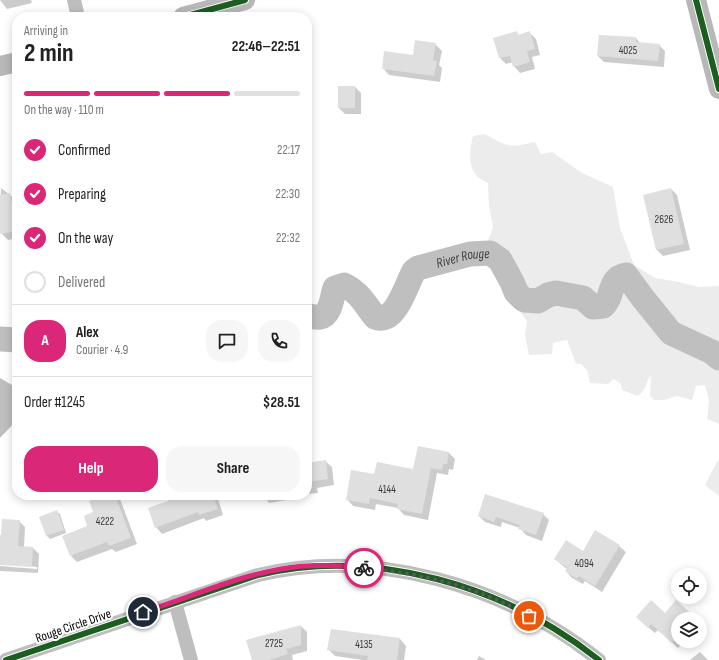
<!DOCTYPE html>
<html lang="en">
<head>
<meta charset="utf-8">
<style>
	:root { --surface:#fff; --page:#f6f6f6; --text:#222; --muted:#767676; --line:#e0e0e0; --accent:#db2777 }
	body { margin:0; font-family:"Sofia Sans Condensed",sans-serif; background:var(--page); color:var(--text); height:100vh; display:flex; flex-direction:column; font-size:15px; white-space:nowrap }
	* { box-sizing:border-box; margin:0 }
	p { font-size:13px; color:var(--muted) }
	.icon { flex:none; width:22px; height:22px; fill:none; stroke:currentColor; stroke-width:2; stroke-linecap:round; stroke-linejoin:round }
	.map { position:relative; flex:1; overflow:hidden }
	.drawer { position:absolute; left:12px; top:12px; width:300px; height:488px; display:flex; flex-direction:column; background:var(--surface); border-radius:16px; box-shadow:0 2px 10px #0003 }
	.drawer>* { flex:none }
	.tools { position:absolute; left:671px; top:568px; display:grid; gap:8px }
	.tools a { display:grid; place-items:center; width:36px; height:36px; border-radius:50%; background:var(--surface); box-shadow:0 2px 10px #0003; font-size:20px }
	.pin { position:absolute; display:grid; place-items:center; width:34px; height:34px; color:#fff; margin:-17px; border:2px solid #fff; border-radius:50%; box-shadow:0 1px 4px #0007 }
	.courier { position:absolute; display:grid; place-items:center; width:40px; height:40px; margin:-20px; border:3px solid #db2777; border-radius:50%; background:#fff; color:#222; box-shadow:0 1px 5px #0007 }
	.head em { font-style:normal; font-weight:700 }
	.head div { display:flex; flex-direction:column-reverse }
	.head { display:flex; align-items:center; justify-content:space-between; height:68px; padding:0 12px }
	h1 { font-size:26px; font-weight:700; line-height:30px }
	.bar { display:grid; grid-template-columns:repeat(4,1fr); gap:6px 4px; align-content:center; height:48px; padding:0 12px }
	.bar i { height:5px; border-radius:3px; background:var(--line) }
	.bar .current { background:var(--accent) }
	.bar p { grid-column:span 4 }
	.line { display:flex; align-items:center; gap:10px; padding:0 12px; border-top:1px solid var(--line) }
	.line div { flex:1 }
	.round { display:grid; place-items:center; flex:none; width:42px; height:42px; border-radius:16px; background:var(--page) }
	ol { padding:0 12px; list-style:none }
	li { display:flex; align-items:center; gap:12px; height:44px }
	li p { margin-inline-start:auto }
	li .icon { padding:4px; border-radius:50%; background:var(--accent); color:#fff; stroke-width:4 }
	li:last-child { color:var(--muted) }
	li i { width:22px; height:22px; border:2px solid var(--line); border-radius:50% }
	.cta { display:flex; gap:8px; margin-top:auto; padding:8px 12px }
	.cta a { flex:1; height:46px; border-radius:16px; background:var(--accent); color:#fff; font-size:16px; font-weight:700; line-height:46px; text-align:center }
	.cta a+a { background:var(--page); color:var(--text) }
	.map>svg:first-child { display:block }
	.green { fill:#ececec }
	.water { fill:#bfbfbf }
	.shadow { fill:#0003 }
	.lines { fill:none; stroke-linecap:round; stroke-linejoin:round }
	.river { stroke:#bfbfbf; stroke-width:25 }
	.building { fill:#dfdfdf }
	.street { stroke:#bebebe; stroke-width:14 }
	.secondary { stroke:#b8b8b8; stroke-width:20 }
	.cycleway-casing { stroke:#fff; stroke-width:8 }
	.cycleway { stroke:#1b5e20; stroke-width:6 }
	.done { stroke:#595959; stroke-width:4; stroke-dasharray:0 7.2 }
	.route { stroke:#db2777; stroke-width:5 }
	.labels { text-anchor:middle; stroke-width:4; stroke-linejoin:round; paint-order:stroke }
	.number-label { font-size:11px; fill:#383838 }
	.street-label { font-size:13px; fill:#000; stroke:#fff }
	.water-label { font-size:14px; font-style:italic; fill:#444; stroke:#fff }
</style>
</head>
<body>
<div class="map">
<svg width="719" height="660" viewBox="0 0 719 660">
	<rect width="100%" height="100%" fill="#fff"/>
	<g class="green">
		<path d="M 485,134 C 507,147 511,148 535,142 L 541,154 L 552,152 L 582,173 L 613,187 L 620,228 L 634,265 L 655,278 L 679,282 L 699,287 L 719,286 L 719,424 L 707,419 L 709,401 L 705,385 L 696,386 L 692,400 L 677,396 L 664,400 L 654,400 L 650,396 L 651,376 C 645,381 648,388 638,396 L 622,390 L 621,384 L 614,379 L 608,384 L 590,383 L 587,370 L 581,364 L 576,364 L 567,340 L 553,343 L 552,354 L 529,355 L 525,335 L 527,321 L 511,299 L 508,283 L 488,259 L 488,241 L 493,227 L 489,206 L 488,183 C 485,181 479,179 477,176 C 467,165 470,148 473,136 Z"/>
		<polygon points="719,458 719,496 705,485"/>
	</g>
	<polygon class="water" points="0,378 17,388 17,420 0,438"/>
	<g class="shadow">
		<polygon points="0,0 31,0 32,3 7,9"/>
		<polygon points="517,33 519,35 530,33 536,39 540,55 532,57 535,69 520,73 514,66 513,62 506,64 500,58 495,38"/>
		<polygon points="636,38 641,44 659,45 665,51 664,67 604,62 598,56"/>
		<polygon points="435,44 442,51 439,65 442,68 440,82 389,75 383,68 414,56"/>
		<polygon points="355,87 361,93 361,114 345,114 339,108"/>
		<polygon points="17,118 17,134 13,119"/>
		<polygon points="1,188 16,200 17,238 8,240 2,234 0,225"/>
		<polygon points="671,189 677,195 690,250 663,256 657,250"/>
		<polygon points="449,453 455,459 453,470 449,469 448,475 437,473 428,520 404,515 398,508 376,504 375,510 353,506 347,499 375,476 414,470"/>
		<polygon points="325,461 332,467 334,485 317,488 318,493 307,494 307,463"/>
		<polygon points="109,495 116,495 120,499 137,544 116,552 112,549 77,562 71,556 89,527 94,513"/>
		<polygon points="167,495 217,495 223,515 206,521 204,518 162,534 156,527 170,502"/>
		<polygon points="263,495 301,495 286,497 287,500 269,503"/>
		<polygon points="57,512 60,514 66,533 50,539 47,536 40,518"/>
		<polygon points="543,514 549,520 542,541 526,535 520,528 502,522 501,527 485,522 479,516"/>
		<polygon points="19,521 25,527 24,548 33,548 39,554 38,573 0,571 0,566 37,569 37,567 0,564 0,536 2,536"/>
		<polygon points="596,532 619,546 626,552 602,592 585,581 583,584 572,578 566,571 567,569 555,559 584,552"/>
		<polygon points="665,614 695,619 678,619 678,641 685,641 678,648 658,630 655,633 643,623"/>
		<polygon points="301,626 307,632 307,651 292,655 293,660 253,660"/>
		<polygon points="400,639 406,646 404,660 363,660 335,656 329,650"/>
		<polygon points="700,652 708,660 690,660"/>
		<polygon points="479,656 486,660 477,660"/>
	</g>
	<g class="lines">
		<g class="river">
			<path id="s1" d="M 307,316 C 311,316 316,318 320,317 C 331,315 332,296 335,288 L 344,285 C 359,292 365,304 375,317 C 395,326 406,285 414,271 L 418,268 L 470,254 L 490,253 L 500,260 L 512,282 L 516,292 L 524,300 L 538,301 L 548,295 L 556,293 L 583,298 L 593,307 L 603,306 C 614,297 608,278 626,275 L 642,297 L 671,333 L 712,352 L 719,358"/>
			<polyline points="0,339 17,340"/>
		</g>
	</g>
	<g class="building">
		<polygon points="517,31 518,35 530,31 535,49 527,51 530,62 513,67 510,56 499,58 493,38"/>
		<polygon points="599,35 636,37 636,42 660,44 658,61 597,56"/>
		<polygon points="415,40 436,43 433,60 437,61 434,76 382,69 384,51 413,55"/>
		<rect x="338" y="86" width="17" height="22"/>
		<polygon points="671,188 684,244 656,250 643,195"/>
		<polygon points="10,193 17,231 0,234 0,195"/>
		<polygon points="418,446 449,452 447,464 443,464 442,470 431,468 422,514 397,509 398,504 370,498 369,504 346,500 351,470 374,474 377,462 413,469"/>
		<polygon points="326,460 328,479 307,482 307,463"/>
		<polygon points="485,494 544,513 536,535 518,529 520,525 496,517 494,522 478,516"/>
		<polygon points="106,495 115,495 131,538 109,546 107,542 70,556 62,536 87,526 84,516 93,512 89,501"/>
		<polygon points="166,495 213,495 218,509 199,515 198,512 155,528 148,508 168,501"/>
		<polygon points="57,510 64,530 46,536 39,517"/>
		<polygon points="2,519 20,520 18,546 33,547 32,567 0,565 0,535 1,535"/>
		<polygon points="595,530 620,545 595,586 579,576 577,579 565,571 567,567 554,559 566,540 583,551"/>
		<polygon points="651,600 665,613 676,600 697,619 678,619 678,636 672,643 651,624 648,628 636,617"/>
		<polygon points="301,625 301,645 286,649 288,654 269,660 252,660 246,640"/>
		<polygon points="331,629 400,638 397,660 367,660 368,656 327,650"/>
	</g>
	<g class="lines">
		<g class="street">
			<polyline points="74,0 78,17"/>
			<polyline points="175,602 191,660"/>
			<path d="M 6,660 L 258,575 C 376,547 506,586 599,660"/>
		</g>
		<g class="secondary">
			<polyline points="696,0 719,89"/>
			<polyline points="183,17 245,0"/>
			<polyline points="0,66 17,62"/>
		</g>
		<g class="cycleway-casing">
			<g id="cycleway">
				<polyline points="696,0 719,89"/>
				<polyline points="183,17 245,0"/>
				<path d="M 6,660 L 258,575 C 376,547 506,586 599,660"/>
			</g>
		</g>
		<use href="#cycleway" class="cycleway"/>
	</g>
	<g class="lines">
		<path class="done" d="M 364,568 C 421,573 478,587 529,616"/>
		<path class="route" d="M 143,612 C 189,598 234,577 281,569 C 308,564 336,565 364,568"/>
	</g>
	<g class="labels">
		<g class="number-label">
			<text x="628" y="54">4025</text>
			<text x="664" y="223">2626</text>
			<text x="387" y="493">4144</text>
			<text x="105" y="525">4222</text>
			<text x="584" y="567">4094</text>
			<text x="274" y="647">2725</text>
			<text x="364" y="648">4135</text>
		</g>
		<g class="street-label">
			<text transform="translate(73 625) rotate(-19)" y="5">Rouge Circle Drive</text>
		</g>
		<g class="water-label">
			<text dy="5" stroke="none"><textPath href="#s1" startOffset="219">River Rouge</textPath></text>
		</g>
	</g>
</svg>
<div class="tools">
<a><svg class="icon" aria-label="locate" viewBox="0 0 24 24"><circle cx="12" cy="12" r="6"/><path d="M12 2v4M12 18v4M2 12h4M18 12h4"/></svg></a>
<a><svg class="icon" aria-label="layers" viewBox="0 0 24 24"><path d="M12 4l9 5-9 5-9-5zM3 14l9 5 9-5"/></svg></a>
</div>
<div class="pin" style="left:529px;top:616px;background:#ea580c"><svg class="icon" aria-label="bag" viewBox="0 0 24 24"><path d="M5 8h14l-1 12H6zM9 8a3 3 0 0 1 6 0"/></svg></div>
<div class="pin" style="left:143px;top:612px;background:#1f2937"><svg class="icon" aria-label="home" viewBox="0 0 24 24"><path d="M3 11l9-7 9 7M6 9v11h12V9"/></svg></div>
<div class="courier" style="left:364px;top:568px"><svg class="icon" aria-label="bike" viewBox="0 0 24 24"><circle cx="6" cy="16" r="4"/><circle cx="18" cy="16" r="4"/><path d="M6 16l4-8h5l3 8M10 8l3 8H6M13 5h3"/></svg></div>
<section class="drawer">
<div class="head"><div><h1>2 min</h1><p>Arriving in</p></div><em>22:46–22:51</em></div>
<div class="bar"><i class="current"></i><i class="current"></i><i class="current"></i><i></i><p>On the way · 110 m</p></div>
<ol>
<li><svg class="icon" aria-label="check" viewBox="0 0 24 24"><path d="M5 12l5 5 9-10"/></svg>Confirmed<p>22:17</p></li>
<li><svg class="icon" aria-label="check" viewBox="0 0 24 24"><path d="M5 12l5 5 9-10"/></svg>Preparing<p>22:30</p></li>
<li><svg class="icon" aria-label="check" viewBox="0 0 24 24"><path d="M5 12l5 5 9-10"/></svg>On the way<p>22:32</p></li>
<li><i></i>Delivered</li>
</ol>
<div class="line" style="height:72px"><b class="round" style="background:var(--accent);color:#fff">A</b><div><b>Alex</b><p>Courier · 4.9</p></div><a class="round"><svg class="icon" aria-label="chat" viewBox="0 0 24 24"><path d="M4 5h16v11H9l-5 4z"/></svg></a><a class="round"><svg class="icon" aria-label="phone" viewBox="0 0 24 24"><path d="M5 4h4l2 5-3 2q2 4 5 5l2-3 5 2v4C11 20 4 13 5 4z"/></svg></a></div>
<div class="line" style="height:52px"><div>Order #1245</div><b>$28.51</b></div>
<div class="cta"><a>Help</a><a>Share</a></div>
</section>
</div>
</body>
</html>
